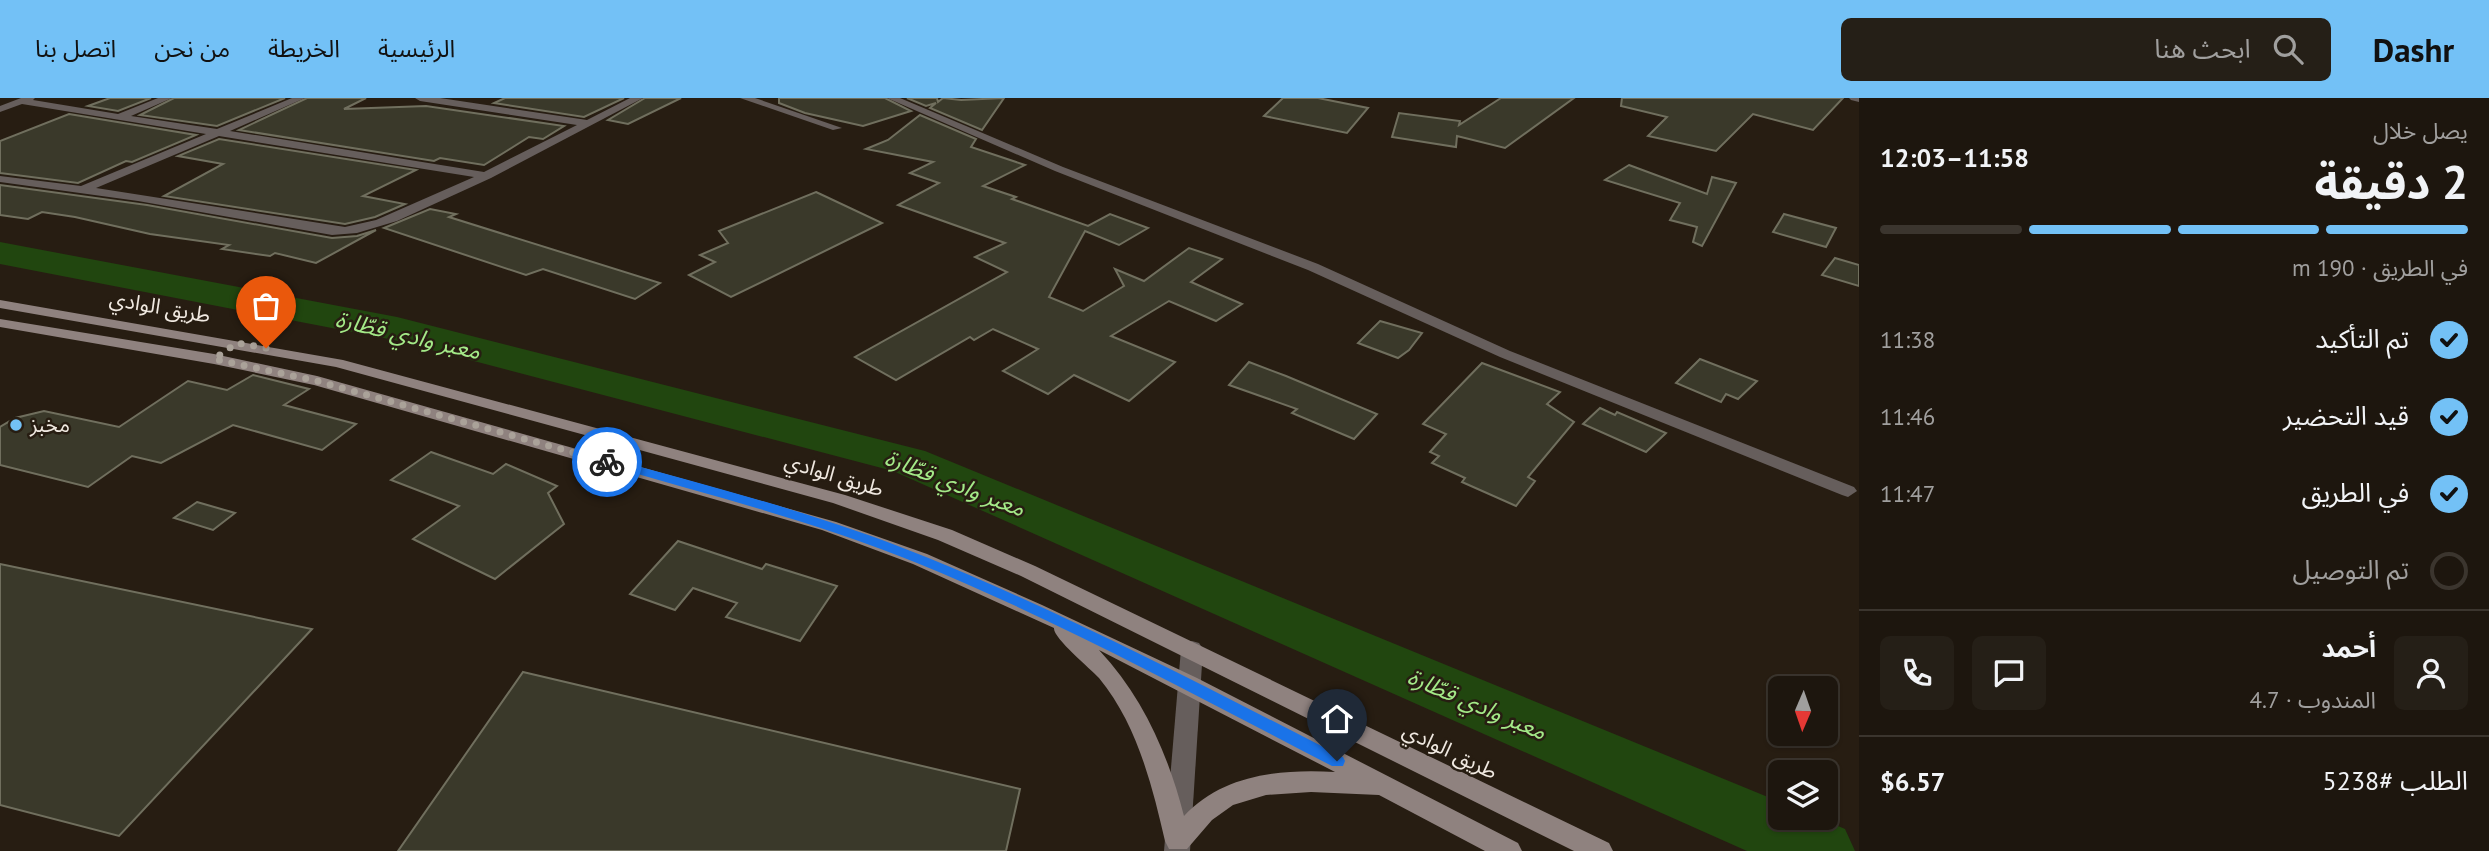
<!DOCTYPE html>
<html lang="ar">
<head>
<meta charset="utf-8">
<style>
	:root { --surface:#1d160e; --page:#251f17; --text:#f1f3f6; --muted:#a09f9e; --line:#3b352e; --accent:#73c1f6 }
	body { margin:0; font-family:"PT Sans","Noto Sans Arabic",sans-serif; background:var(--page); color:var(--text); direction:rtl; height:100vh; display:flex; flex-direction:column; font-size:26px; white-space:nowrap }
	* { box-sizing:border-box; margin:0 }
	p { font-size:23px; color:var(--muted) }
	.icon { flex:none; width:38px; height:38px; fill:none; stroke:currentColor; stroke-width:2; stroke-linecap:round; stroke-linejoin:round }
	.map { position:relative; flex:1; overflow:hidden; direction:ltr }
	.panel { display:flex; flex-direction:column; background:var(--surface); width:630px }
	.panel>* { flex:none }
	.needle { width:46px; rotate:182deg }
	.tools { position:absolute; left:1768px; top:578px; display:grid; gap:14px }
	.tools a { display:grid; place-items:center; width:70px; height:70px; border-radius:10px; background:var(--surface); box-shadow:0 2px 5px #0004,0 0 0 2px var(--line); font-size:35px }
	.pin { position:absolute; display:grid; place-items:center; width:60px; height:60px; color:#fff; margin:-72px -30px; border-radius:50% 50% 50% 0; rotate:-45deg; box-shadow:0 0 7px #0007 }
	.pin .icon { rotate:45deg }
	.courier { position:absolute; display:grid; place-items:center; width:70px; height:70px; margin:-35px; border:5px solid #1a73e8; border-radius:50%; background:#fff; color:#222; box-shadow:0 2px 9px #0007 }
	.headline em { font-style:normal; font-weight:700 }
	.headline div { display:flex; flex-direction:column-reverse }
	.headline { display:flex; align-items:center; justify-content:space-between; height:119px; padding:0 21px }
	h1 { font-size:46px; font-weight:700; line-height:52px }
	.bar { display:grid; grid-template-columns:repeat(4,1fr); gap:10px 7px; align-content:center; height:84px; padding:0 21px }
	.bar i { height:9px; border-radius:5px; background:var(--line) }
	.bar .active { background:var(--accent) }
	.bar p { grid-column:span 4 }
	.line { display:flex; align-items:center; gap:18px; padding:0 21px; border-top:2px solid var(--line) }
	.line div { flex:1 }
	.round { display:grid; place-items:center; flex:none; width:74px; height:74px; border-radius:10px; background:var(--page) }
	ol { padding:0 21px; list-style:none }
	li { display:flex; align-items:center; gap:21px; height:77px }
	li p { margin-inline-start:auto }
	li .icon { padding:7px; border-radius:50%; background:var(--accent); color:#111; stroke-width:4 }
	li:last-child { color:var(--muted) }
	li i { width:38px; height:38px; border:4px solid var(--line); border-radius:50% }
	header { display:flex; align-items:center; gap:42px; box-sizing:border-box; height:98px; padding:0 35px; background:var(--accent); color:#111 }
	header strong { font-size:33px }
	nav { display:flex; gap:38px; margin-inline-start:auto; font-size:24px }
	.search { width:490px; height:63px; background:var(--page); display:flex; align-items:center; gap:18px; box-sizing:border-box; padding:0 24px; border-radius:10px; color:var(--muted); font-size:26px }
	main { display:flex; flex:1; min-height:0 }
	.map>svg:first-child { display:block }
	.lines { fill:none; stroke-linecap:round; stroke-linejoin:round }
	.river { fill:#21460f; fill-rule:evenodd }
	.building { fill:#3a392a; stroke:#706f5e; stroke-width:2 }
	.street { fill:#665e5c; fill-rule:evenodd }
	.secondary { fill:#8f827f; fill-rule:evenodd }
	.route { fill:#1a73e8 }
	.done { stroke:#aaa299; stroke-width:7; stroke-dasharray:0 12.6 }
	.poi-dot { fill:#73c1f6; stroke:#271d12; stroke-width:2.5 }
	.labels { text-anchor:middle; stroke-width:5; stroke-linejoin:round; paint-order:stroke }
	.street-label { font-size:21px; fill:#f0e9e1; stroke:#271d12 }
	.poi-label { font-size:21px; fill:#f0e9e1; stroke:#271d12; text-anchor:start }
	.water-label { font-size:23px; font-style:italic; fill:#a4ea88; stroke:#271d12 }
</style>
</head>
<body>
<header>
<strong>Dashr</strong>
<div class="search"><svg class="icon" aria-label="search" viewBox="0 0 24 24"><circle cx="10" cy="10" r="6"/><path d="M15 15l6 6"/></svg>ابحث هنا</div>
<nav><a>الرئيسية</a><a>الخريطة</a><a>من نحن</a><a>اتصل بنا</a></nav>
</header>
<main>
<section class="panel">
<div class="headline"><div><h1>2 دقيقة</h1><p>يصل خلال</p></div><em>11:58–12:03</em></div>
<div class="bar"><i class="active"></i><i class="active"></i><i class="active"></i><i></i><p>في الطريق · 190 m</p></div>
<ol>
<li><svg class="icon" aria-label="check" viewBox="0 0 24 24"><path d="M5 12l5 5 9-10"/></svg>تم التأكيد<p>11:38</p></li>
<li><svg class="icon" aria-label="check" viewBox="0 0 24 24"><path d="M5 12l5 5 9-10"/></svg>قيد التحضير<p>11:46</p></li>
<li><svg class="icon" aria-label="check" viewBox="0 0 24 24"><path d="M5 12l5 5 9-10"/></svg>في الطريق<p>11:47</p></li>
<li><i></i>تم التوصيل</li>
</ol>
<div class="line" style="height:126px"><a class="round"><svg class="icon" aria-label="person" viewBox="0 0 24 24"><circle cx="12" cy="8" r="4"/><path d="M4 21q1-7 8-7t8 7"/></svg></a><div><b>أحمد</b><p>المندوب · 4.7</p></div><a class="round"><svg class="icon" aria-label="chat" viewBox="0 0 24 24"><path d="M4 5h16v11H9l-5 4z"/></svg></a><a class="round"><svg class="icon" aria-label="phone" viewBox="0 0 24 24"><path d="M5 4h4l2 5-3 2q2 4 5 5l2-3 5 2v4C11 20 4 13 5 4z"/></svg></a></div>
<div class="line" style="height:91px"><div>الطلب #5238</div><b>$6.57</b></div>
</section>
<div class="map">
<svg width="1859" height="753" viewBox="0 0 1859 753">
	<rect width="100%" height="100%" fill="#271d12"/>
	<g class="lines">
		<polygon class="river" points="0,144 397,219 925,353 1780,704 1780,719 1817,719 1845,731 1855,753 1747,753 893,373 394,242 0,166"/>
	</g>
	<g class="building">
		<polygon points="110,0 151,0 118,13 88,8"/>
		<polygon points="174,0 285,0 217,28 140,17"/>
		<polygon points="307,0 366,0 344,11 426,8 564,28 543,41 529,39 484,67 440,60 434,63 239,32"/>
		<polygon points="505,0 624,0 584,19 494,5"/>
		<polygon points="645,0 681,0 628,26 608,22"/>
		<polygon points="779,0 885,0 911,13 863,28 805,15 779,5"/>
		<polygon points="907,0 937,0 938,4 943,0 961,2 1004,0 982,32 930,10 936,5 926,8"/>
		<polygon points="1283,0 1318,0 1368,10 1347,35 1264,18"/>
		<polygon points="1501,0 1574,0 1505,50 1457,38 1456,49 1392,39 1399,15 1460,23 1459,27"/>
		<polygon points="1622,0 1843,0 1813,32 1753,16 1716,53 1648,38 1667,19 1621,8"/>
		<polygon points="69,16 196,37 132,64 126,63 78,85 0,75 0,43"/>
		<polygon points="920,17 976,41 971,49 1025,67 983,88 1016,99 1012,101 1088,128 1110,116 1148,130 1119,147 1085,133 1049,199 1083,213 1124,188 1115,171 1144,183 1189,150 1222,161 1191,184 1242,206 1216,223 1169,203 1111,238 1175,264 1129,303 1074,277 1048,296 1003,273 1038,251 993,231 974,242 970,239 896,282 855,259 1007,174 975,159 1005,145 898,107 939,85 910,75 933,64 866,51 888,42"/>
		<polygon points="219,41 416,72 363,98 405,106 375,119 345,126 164,98 223,66 178,58"/>
		<polygon points="1629,67 1707,96 1712,79 1736,85 1702,148 1693,144 1697,129 1670,122 1680,105 1605,82"/>
		<polygon points="0,87 147,107 332,140 357,138 376,132 316,165 275,155 270,158 222,151 229,147 150,136 75,119 42,114 28,121 0,117"/>
		<polygon points="816,94 882,125 731,199 689,177 715,164 700,157 728,145 719,133"/>
		<polygon points="430,111 456,116 449,119 660,185 635,201 543,171 526,177 384,130"/>
		<polygon points="1784,116 1836,130 1826,149 1773,134"/>
		<polygon points="1835,160 1859,167 1859,188 1822,177"/>
		<polygon points="1380,223 1422,235 1409,252 1398,260 1358,245"/>
		<polygon points="1700,261 1757,283 1738,301 1726,296 1721,304 1676,285"/>
		<polygon points="1249,264 1286,278 1377,316 1354,341 1292,315 1297,311 1229,287"/>
		<polygon points="1482,265 1560,294 1547,306 1574,324 1528,379 1535,383 1516,408 1462,384 1465,380 1432,365 1439,358 1430,354 1446,336 1423,326"/>
		<polygon points="253,277 309,291 284,307 356,326 322,352 233,327 161,365 132,358 88,389 0,367 0,329 15,320 44,313 119,329 188,283 227,292"/>
		<polygon points="1600,310 1615,317 1617,314 1666,335 1646,354 1583,326"/>
		<polygon points="431,354 493,376 506,366 557,388 548,395 564,426 495,481 413,441 459,408 391,382"/>
		<polygon points="197,404 235,415 213,432 174,420"/>
		<polygon points="678,443 762,471 766,466 837,488 800,543 726,519 737,505 693,490 675,512 630,496"/>
		<polygon points="0,466 312,531 119,738 0,707"/>
		<polygon points="523,574 1020,691 1006,753 398,753"/>
	</g>
	<g class="lines">
		<g class="street">
			<path d="M 21,0 L 35,0 L 33,2 L 118,16 L 158,0 L 172,0 L 131,18 L 217,31 L 292,0 L 305,0 L 230,33 L 484,74 L 577,27 L 420,3 L 415,0 L 440,0 L 587,22 L 630,0 L 643,0 L 491,80 L 397,123 L 357,135 L 332,137 L 138,103 L 0,84 L 0,78 L 81,88 L 206,36 L 22,6 L 0,14 L 0,8 ZM 219,38 L 474,79 L 376,122 L 345,129 L 96,90 Z"/>
			<polygon points="740,0 755,0 842,30 833,32"/>
			<polygon points="887,0 900,0 1063,69 1318,166 1510,253 1854,389 1857,393 1848,399 1842,397 1500,259 1308,172 1055,73"/>
			<polygon points="1849,0 1859,0 1859,4 1851,2"/>
			<polygon points="1192,543 1199,545 1203,551 1190,753 1164,753 1181,551 1185,545"/>
		</g>
		<g class="secondary">
			<polygon points="0,202 343,262 845,397 952,432 1035,468 1609,745 1613,753 1574,753 1021,478 938,442 833,405 336,269 0,210"/>
			<path d="M 0,221 L 214,256 L 317,278 L 836,424 L 927,456 L 1042,507 L 1197,580 L 1518,745 L 1522,753 L 1485,753 L 1379,697 L 1311,694 L 1266,697 L 1233,707 L 1212,722 L 1187,751 L 1169,751 L 1165,743 C 1152,687 1137,626 1099,580 C 1090,570 1053,540 1054,530 L 913,466 L 822,432 L 314,287 L 214,266 L 0,229 ZM 1099,552 L 1335,674 C 1281,671 1223,676 1184,718 C 1168,656 1143,599 1099,552 Z"/>
		</g>
	</g>
	<path class="route" d="M 607,360 C 714,389 823,417 926,459 C 1069,517 1206,589 1343,659 L 1345,663 L 1343,668 L 1332,668 C 1195,597 1059,523 917,465 C 815,423 708,397 603,366 L 603,361 Z"/>
	<g class="lines">
		<polyline class="done" points="266,250 237,245 214,261 317,283 607,364"/>
	</g>
	<circle class="poi-dot" cx="16" cy="327" r="7"/>
	<g class="labels">
		<g class="street-label">
			<text transform="translate(160 209) rotate(10)" y="7">طريق الوادي</text>
			<text transform="translate(834 377) rotate(17)" y="7">طريق الوادي</text>
			<text transform="translate(1450 653) rotate(26)" y="7">طريق الوادي</text>
		</g>
		<g class="poi-label">
			<text x="30" y="334">مخبز</text>
		</g>
		<g class="water-label">
			<text transform="translate(408 237) rotate(13)" y="8">معبر وادي قطّارة</text>
			<text transform="translate(955 385) rotate(21)" y="8">معبر وادي قطّارة</text>
			<text transform="translate(1477 606) rotate(23)" y="8">معبر وادي قطّارة</text>
		</g>
	</g>
</svg>
<div class="tools">
<a><svg class="needle" viewBox="-14 -14 28 28"><path d="M0-13l5 13h-10z" fill="#e53935"/><path d="M0 13l5-13h-10z" fill="#a09f9e"/></svg></a>
<a><svg class="icon" aria-label="layers" viewBox="0 0 24 24"><path d="M12 4l9 5-9 5-9-5zM3 14l9 5 9-5"/></svg></a>
</div>
<div class="pin" style="left:266px;top:250px;background:#ea580c"><svg class="icon" aria-label="bag" viewBox="0 0 24 24"><path d="M5 8h14l-1 12H6zM9 8a3 3 0 0 1 6 0"/></svg></div>
<div class="pin" style="left:1337px;top:663px;background:#1f2937"><svg class="icon" aria-label="home" viewBox="0 0 24 24"><path d="M3 11l9-7 9 7M6 9v11h12V9"/></svg></div>
<div class="courier" style="left:607px;top:364px"><svg class="icon" aria-label="bike" viewBox="0 0 24 24"><circle cx="6" cy="16" r="4"/><circle cx="18" cy="16" r="4"/><path d="M6 16l4-8h5l3 8M10 8l3 8H6M13 5h3"/></svg></div>
</div>
</main>
</body>
</html>
